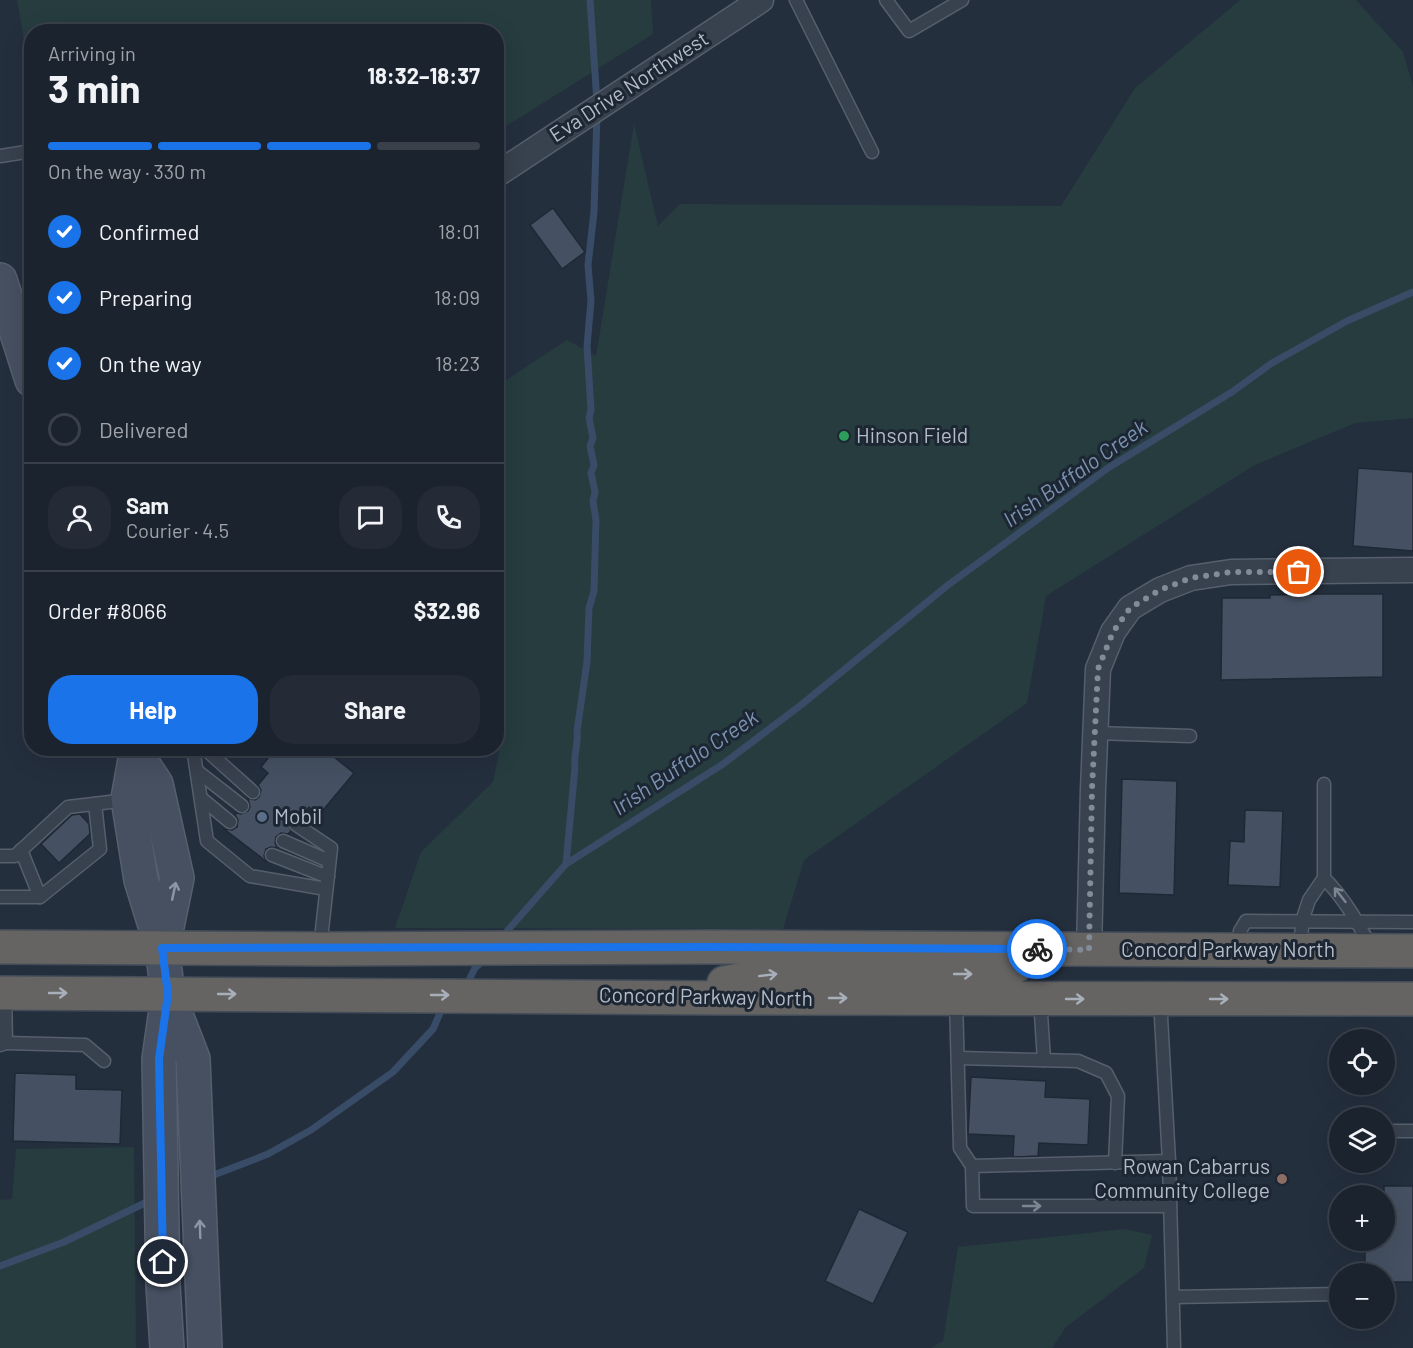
<!DOCTYPE html>
<html lang="en">
<head>
<meta charset="utf-8">
<style>
	:root { --surface:#1b232e; --page:#242b36; --text:#f1f3f6; --muted:#a0a4aa; --line:#39404a; --accent:#1a73e8 }
	body { margin:0; font-family:Barlow,sans-serif; background:var(--page); color:var(--text); height:100vh; display:flex; flex-direction:column; font-size:22px; white-space:nowrap }
	* { box-sizing:border-box; margin:0 }
	p { font-size:20px; color:var(--muted) }
	.icon { flex:none; width:33px; height:33px; fill:none; stroke:currentColor; stroke-width:2; stroke-linecap:round; stroke-linejoin:round }
	.map { position:relative; flex:1; overflow:hidden }
	.details { position:absolute; left:24px; top:24px; width:480px; height:732px; display:flex; flex-direction:column; background:var(--surface); border-radius:24px; box-shadow:0 6px 24px #0002,0 0 0 2px var(--line) }
	.details>* { flex:none }
	.tools { position:absolute; left:1329px; top:1029px; display:grid; gap:12px }
	.tools a { display:grid; place-items:center; width:66px; height:66px; border-radius:50%; background:var(--surface); box-shadow:0 6px 24px #0002,0 0 0 2px var(--line); font-size:30px }
	.pin { position:absolute; display:grid; place-items:center; width:51px; height:51px; color:#fff; margin:-26px; border:3px solid #fff; border-radius:50%; box-shadow:0 2px 6px #0007 }
	.courier { position:absolute; display:grid; place-items:center; width:60px; height:60px; margin:-30px; border:4px solid #1a73e8; border-radius:50%; background:#fff; color:#222; box-shadow:0 2px 8px #0007 }
	.headline em { font-style:normal; font-weight:700 }
	.headline div { display:flex; flex-direction:column-reverse }
	.headline { display:flex; align-items:center; justify-content:space-between; height:102px; padding:0 24px }
	h1 { font-size:39px; font-weight:700; line-height:45px }
	.bar { display:grid; grid-template-columns:repeat(4,1fr); gap:9px 6px; align-content:center; height:72px; padding:0 24px }
	.bar i { height:8px; border-radius:4px; background:var(--line) }
	.bar .selected { background:var(--accent) }
	.bar p { grid-column:span 4 }
	.line { display:flex; align-items:center; gap:15px; padding:0 24px; border-top:2px solid var(--line) }
	.line div { flex:1 }
	.round { display:grid; place-items:center; flex:none; width:63px; height:63px; border-radius:24px; background:var(--page) }
	ol { padding:0 24px; list-style:none }
	li { display:flex; align-items:center; gap:18px; height:66px }
	li p { margin-inline-start:auto }
	li .icon { padding:6px; border-radius:50%; background:var(--accent); color:#fff; stroke-width:4 }
	li:last-child { color:var(--muted) }
	li i { width:33px; height:33px; border:3px solid var(--line); border-radius:50% }
	.action { display:flex; gap:12px; margin-top:auto; padding:12px 24px }
	.action a { flex:1; height:69px; border-radius:24px; background:var(--accent); color:#fff; font-size:24px; font-weight:700; line-height:69px; text-align:center }
	.action a+a { background:var(--page); color:var(--text) }
	.map>svg:first-child { display:block }
	.green { fill:#263c3f }
	.lines { fill:none; stroke-linecap:round; stroke-linejoin:round }
	.stream { stroke:#394c67; stroke-width:7 }
	.building { fill:#455162; stroke:#1f2835; stroke-width:1.5 }
	.service-casing { stroke:#565f6c; stroke-width:15 }
	.minor-casing { stroke:#565f6c; stroke-width:27 }
	.secondary-casing { stroke:#565f6c; stroke-width:36 }
	.trunk-casing { stroke:#434c59; stroke-width:36 }
	.service { stroke:#38414e; stroke-width:12 }
	.minor { stroke:#38414e; stroke-width:24 }
	.secondary { stroke:#465061; stroke-width:33 }
	.trunk { stroke:#656462; stroke-width:33 }
	.oneway { stroke:#8e96a5 }
	.oneway2 { stroke:#7c8592 }
	.oneway3 { stroke:#a8afba }
	.done { stroke:#828b98; stroke-width:6; stroke-dasharray:0 10.8 }
	.route { stroke:#1a73e8; stroke-width:8 }
	.leisure-dot { fill:#2e9e5b; stroke:#1d2633; stroke-width:2 }
	.service-dot { fill:#5c6f8a; stroke:#1d2633; stroke-width:2 }
	.education-dot { fill:#8d6e63; stroke:#1d2633; stroke-width:2 }
	.labels { text-anchor:middle; stroke-width:6; stroke-linejoin:round; paint-order:stroke }
	.street-label { font-size:21px; fill:#b4bcc9; stroke:#1d2633 }
	.poi-label { font-size:21px; fill:#b4bcc9; stroke:#1d2633; text-anchor:start }
	.water-label { font-size:22px; font-style:italic; fill:#7c92b1; stroke:#1d2633 }
</style>
</head>
<body>
<div class="map">
<svg width="1413" height="1348" viewBox="0 0 1413 1348">
	<rect width="100%" height="100%" fill="#242f3e"/>
	<g class="green">
		<polygon points="17,0 651,0 653,34 497,132 496,32 32,32 31,79"/>
		<polygon points="1240,0 1356,0 1403,52 1413,86 1413,418 1355,423 1253,466 1046,596 1027,703 804,860 783,929 395,928 421,852 493,782 504,729 496,725 497,386 567,340 596,356 634,124 658,226 680,204 1061,206 1135,88"/>
		<polygon points="134,1147 136,1348 0,1348 0,1200 12,1199 16,1149"/>
		<polygon points="1125,1229 1152,1235 1144,1268 1066,1327 1052,1348 931,1348 943,1341 958,1247"/>
	</g>
	<g class="lines">
		<g class="stream">
			<polyline points="590,0 597,102"/>
			<path d="M 566,864 L 575,767 C 573,754 579,744 577,731 L 587,662 L 589,608 L 594,591 L 596,520 L 593,501 L 595,492 L 591,473 L 594,465 L 590,446 L 593,438 L 589,418 L 591,410 L 587,346 L 591,301 L 588,265 L 594,212 L 597,113"/>
			<polyline points="501,938 566,864 723,764 801,705 948,585 1108,468 1232,392 1272,363 1347,321 1413,292"/>
			<polyline points="466,986 475,968 485,959"/>
			<polyline points="206,1178 268,1154 311,1130 393,1072 433,1029 440,1013 446,1006"/>
			<polyline points="0,1266 64,1242 151,1200"/>
		</g>
	</g>
	<g class="building">
		<polygon points="553,208 585,252 562,269 530,225"/>
		<polygon points="1358,468 1413,472 1413,551 1353,546"/>
		<polygon points="1319,594 1383,594 1383,677 1221,680 1222,598 1270,598 1270,595"/>
		<polygon points="276,748 323,748 354,773 319,815 309,807 301,818 295,816 289,819 287,824 291,831 288,834 281,833 276,837 275,843 277,848 271,847 266,849 264,856 267,862 224,829 232,830 237,827 238,820 235,815 237,813 241,814 248,811 250,807 248,798 255,800 259,797 261,790 258,785 268,773 261,767"/>
		<polygon points="1122,779 1177,781 1174,895 1119,893"/>
		<polygon points="1245,810 1283,811 1280,887 1228,885 1230,841 1244,842"/>
		<polygon points="80,814 89,824 90,834 59,863 41,844 72,815"/>
		<polygon points="15,1073 76,1075 76,1089 122,1090 120,1144 13,1141"/>
		<polygon points="971,1077 1046,1081 1045,1097 1090,1099 1088,1145 1039,1143 1038,1156 1013,1157 1014,1136 968,1134"/>
		<polygon points="1384,1186 1413,1186 1413,1282 1384,1282 1384,1274 1365,1274 1365,1240 1384,1240"/>
		<polygon points="859,1209 908,1232 873,1304 825,1281"/>
	</g>
	<g class="lines">
		<g class="service-casing">
			<g id="service">
				<polyline points="796,0 872,152"/>
				<polyline points="886,0 909,31 962,0"/>
				<polyline points="0,156 32,151"/>
				<polyline points="1095,733 1190,736"/>
				<polyline points="193,748 207,841 250,876 326,889"/>
				<polyline points="204,748 253,792"/>
				<polyline points="197,771 242,806"/>
				<polyline points="201,798 230,822"/>
				<polyline points="295,824 331,848 320,948"/>
				<polyline points="283,841 329,861"/>
				<polyline points="21,850 40,897"/>
				<polyline points="272,855 328,877"/>
				<polyline points="0,856 15,856 68,807 127,800"/>
				<path d="M 1324,878 C 1345,899 1358,923 1372,949"/>
				<polyline points="0,897 40,897 100,849 95,804"/>
				<polyline points="1299,948 1304,915 1309,900 1324,878 1324,784"/>
				<polyline points="1239,949 1240,931 1246,921 1413,922"/>
				<polyline points="1040,999 1044,1060"/>
				<polyline points="1160,999 1169,1161 1174,1348"/>
				<polyline points="956,1000 960,1148 972,1166"/>
				<polyline points="6,1043 85,1045 104,1061"/>
				<polyline points="0,1045 6,1043 5,993"/>
				<polyline points="958,1058 1078,1061 1106,1073 1118,1096 1115,1163"/>
				<polyline points="1384,1131 1413,1131"/>
				<polyline points="1169,1161 972,1166 973,1206 1170,1206"/>
				<polyline points="1173,1297 1340,1294"/>
			</g>
		</g>
		<g class="minor-casing">
			<g id="minor">
				<polyline points="496,175 761,0"/>
				<polyline points="1089,949 1093,789 1098,669 1113,632 1130,608 1160,590 1191,578 1231,572 1413,570"/>
			</g>
		</g>
		<g class="secondary-casing">
			<g id="secondary">
				<polyline points="0,280 32,380"/>
				<polyline points="135,748 136,754 156,784 177,878 163,946"/>
				<polyline points="136,754 128,799 141,880 162,948 168,994 193,1059 205,1348"/>
				<polyline points="167,1348 163,1285 159,1059 168,996"/>
			</g>
		</g>
		<g class="trunk-casing">
			<g id="trunk">
				<polyline points="0,947 329,949 711,947 1413,951"/>
				<polyline points="724,983 771,974 1004,974 1016,966 1018,949"/>
				<polyline points="0,993 725,998 1413,999"/>
			</g>
		</g>
		<use href="#service" class="service"/>
		<use href="#minor" class="minor"/>
		<use href="#secondary" class="secondary"/>
		<use href="#trunk" class="trunk"/>
	</g>
	<defs><path id="oneway-shaft" d="M-6 0H5M1.5-3L5.5 0L1.5 3" fill="none" stroke-width="1.6" stroke-linecap="round" stroke-linejoin="round" transform="scale(1.5)"/></defs>
	<g class="oneway">
		<use href="#oneway-shaft" transform="translate(174 891) rotate(-78)"/>
		<use href="#oneway-shaft" transform="translate(200 1229) rotate(-92)"/>
	</g>
	<g class="oneway2">
		<use href="#oneway-shaft" transform="translate(1340 895) rotate(-128)"/>
		<use href="#oneway-shaft" transform="translate(1032 1206)"/>
	</g>
	<g class="oneway3">
		<use href="#oneway-shaft" transform="translate(963 974)"/>
		<use href="#oneway-shaft" transform="translate(768 975) rotate(-7)"/>
		<use href="#oneway-shaft" transform="translate(58 993)"/>
		<use href="#oneway-shaft" transform="translate(227 994)"/>
		<use href="#oneway-shaft" transform="translate(440 995)"/>
		<use href="#oneway-shaft" transform="translate(838 998)"/>
		<use href="#oneway-shaft" transform="translate(1075 999)"/>
		<use href="#oneway-shaft" transform="translate(1219 999)"/>
	</g>
	<g class="lines">
		<polyline class="done" points="1037,949 1089,950 1092,789 1098,669 1113,632 1130,608 1160,590 1191,578 1231,572 1299,572"/>
		<polyline class="route" points="163,1262 159,1059 168,994 162,948 711,947 1037,949"/>
	</g>
	<circle class="leisure-dot" cx="844" cy="436" r="6"/>
	<circle class="service-dot" cx="262" cy="817" r="6"/>
	<circle class="education-dot" cx="1282" cy="1179" r="6"/>
	<g class="labels">
		<g class="street-label">
			<text transform="translate(629 87) rotate(-33)" y="7">Eva Drive Northwest</text>
			<text x="1228" y="957">Concord Parkway North</text>
			<text transform="translate(706 997) rotate(1)" y="7">Concord Parkway North</text>
		</g>
		<g class="poi-label">
			<text x="856" y="443">Hinson Field</text>
			<text x="274" y="824">Mobil</text>
			<text x="1270" y="1174" text-anchor="end">Rowan Cabarrus<tspan x="1270" dy="24">Community College</tspan></text>
		</g>
		<g class="water-label">
			<text transform="translate(1075 473) rotate(-35)" y="8">Irish Buffalo Creek</text>
			<text transform="translate(685 762) rotate(-34)" y="8">Irish Buffalo Creek</text>
		</g>
	</g>
</svg>
<div class="tools">
<a><svg class="icon" aria-label="locate" viewBox="0 0 24 24"><circle cx="12" cy="12" r="6"/><path d="M12 2v4M12 18v4M2 12h4M18 12h4"/></svg></a>
<a><svg class="icon" aria-label="layers" viewBox="0 0 24 24"><path d="M12 4l9 5-9 5-9-5zM3 14l9 5 9-5"/></svg></a>
<a>+</a>
<a>−</a>
</div>
<div class="pin" style="left:1299px;top:572px;background:#ea580c"><svg class="icon" aria-label="bag" viewBox="0 0 24 24"><path d="M5 8h14l-1 12H6zM9 8a3 3 0 0 1 6 0"/></svg></div>
<div class="pin" style="left:163px;top:1262px;background:#1f2937"><svg class="icon" aria-label="home" viewBox="0 0 24 24"><path d="M3 11l9-7 9 7M6 9v11h12V9"/></svg></div>
<div class="courier" style="left:1037px;top:949px"><svg class="icon" aria-label="bike" viewBox="0 0 24 24"><circle cx="6" cy="16" r="4"/><circle cx="18" cy="16" r="4"/><path d="M6 16l4-8h5l3 8M10 8l3 8H6M13 5h3"/></svg></div>
<section class="details">
<div class="headline"><div><h1>3 min</h1><p>Arriving in</p></div><em>18:32–18:37</em></div>
<div class="bar"><i class="selected"></i><i class="selected"></i><i class="selected"></i><i></i><p>On the way · 330 m</p></div>
<ol>
<li><svg class="icon" aria-label="check" viewBox="0 0 24 24"><path d="M5 12l5 5 9-10"/></svg>Confirmed<p>18:01</p></li>
<li><svg class="icon" aria-label="check" viewBox="0 0 24 24"><path d="M5 12l5 5 9-10"/></svg>Preparing<p>18:09</p></li>
<li><svg class="icon" aria-label="check" viewBox="0 0 24 24"><path d="M5 12l5 5 9-10"/></svg>On the way<p>18:23</p></li>
<li><i></i>Delivered</li>
</ol>
<div class="line" style="height:108px"><a class="round"><svg class="icon" aria-label="person" viewBox="0 0 24 24"><circle cx="12" cy="8" r="4"/><path d="M4 21q1-7 8-7t8 7"/></svg></a><div><b>Sam</b><p>Courier · 4.5</p></div><a class="round"><svg class="icon" aria-label="chat" viewBox="0 0 24 24"><path d="M4 5h16v11H9l-5 4z"/></svg></a><a class="round"><svg class="icon" aria-label="phone" viewBox="0 0 24 24"><path d="M5 4h4l2 5-3 2q2 4 5 5l2-3 5 2v4C11 20 4 13 5 4z"/></svg></a></div>
<div class="line" style="height:78px"><div>Order #8066</div><b>$32.96</b></div>
<div class="action"><a>Help</a><a>Share</a></div>
</section>
</div>
</body>
</html>
